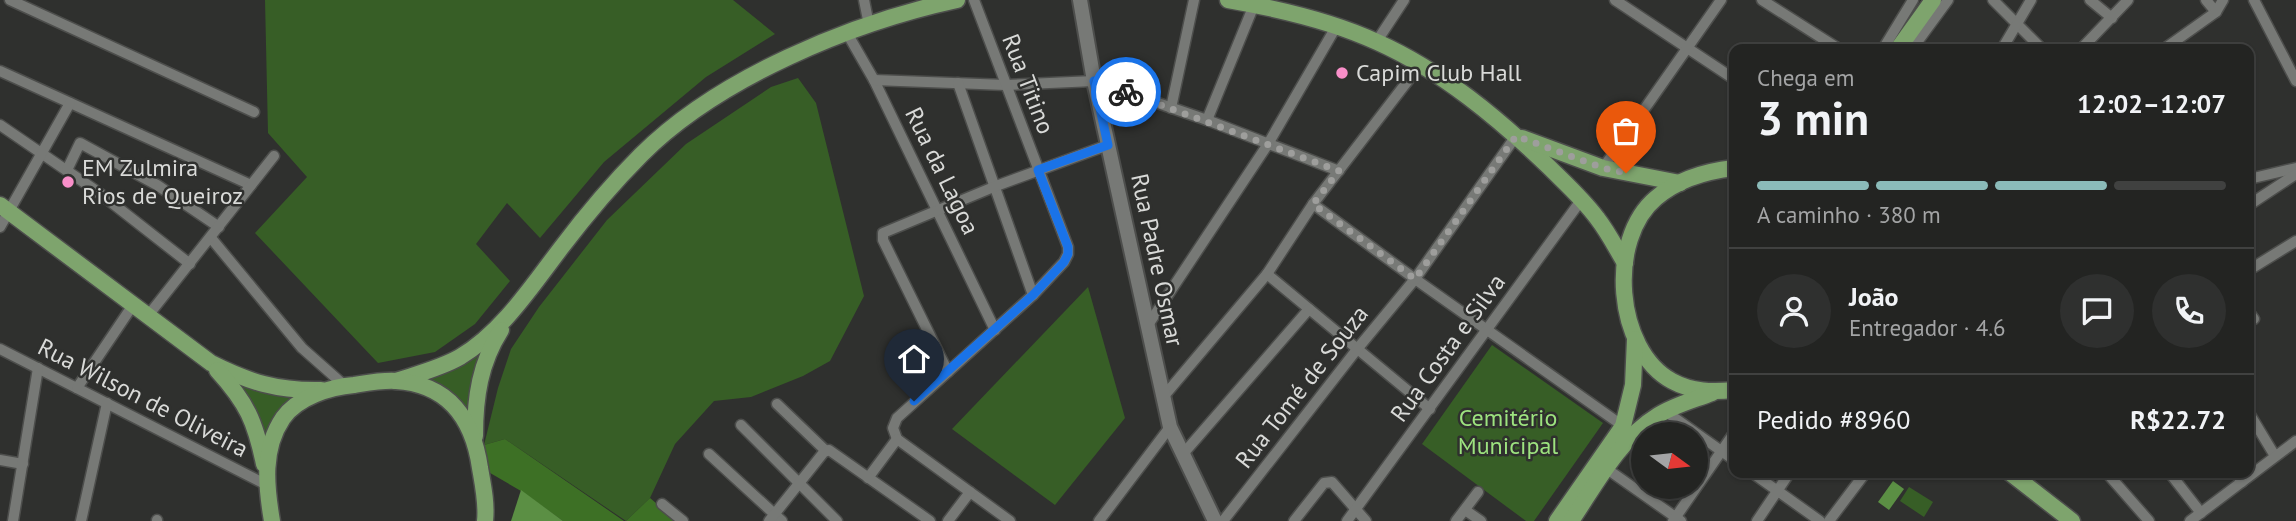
<!DOCTYPE html>
<html lang="pt">
<head>
<meta charset="utf-8">
<style>
	:root { --surface:#232422; --page:#2f302f; --text:#f1f3f6; --muted:#a3a4a5; --line:#404140; --accent:#8bbbb9 }
	body { margin:0; font-family:"PT Sans",sans-serif; background:var(--page); color:var(--text); height:100vh; display:flex; flex-direction:column; font-size:26px; white-space:nowrap }
	* { box-sizing:border-box; margin:0 }
	p { font-size:23px; color:var(--muted) }
	.icon { flex:none; width:38px; height:38px; fill:none; stroke:currentColor; stroke-width:2; stroke-linecap:round; stroke-linejoin:round }
	.map { position:relative; flex:1; overflow:hidden }
	.drawer { position:absolute; left:1729px; top:44px; width:525px; height:434px; display:flex; flex-direction:column; background:var(--surface); border-radius:14px; box-shadow:0 2px 5px #0004,0 0 0 2px var(--line) }
	.drawer>* { flex:none }
	.needle { width:46px; rotate:105deg }
	.controls { position:absolute; left:1631px; top:422px; display:grid; gap:14px }
	.controls a { display:grid; place-items:center; width:77px; height:77px; border-radius:50%; background:var(--surface); box-shadow:0 2px 5px #0004,0 0 0 2px var(--line); font-size:35px }
	.pin { position:absolute; display:grid; place-items:center; width:60px; height:60px; color:#fff; margin:-72px -30px; border-radius:50% 50% 50% 0; rotate:-45deg; box-shadow:0 0 7px #0007 }
	.pin .icon { rotate:45deg }
	.courier { position:absolute; display:grid; place-items:center; width:70px; height:70px; margin:-35px; border:5px solid #1a73e8; border-radius:50%; background:#fff; color:#222; box-shadow:0 2px 9px #0007 }
	.head em { font-style:normal; font-weight:700 }
	.head div { display:flex; flex-direction:column-reverse }
	.head { display:flex; align-items:center; justify-content:space-between; height:119px; padding:0 28px }
	h1 { font-size:46px; font-weight:700; line-height:52px }
	.bar { display:grid; grid-template-columns:repeat(4,1fr); gap:10px 7px; align-content:center; height:84px; padding:0 28px }
	.bar i { height:9px; border-radius:5px; background:var(--line) }
	.bar .selected { background:var(--accent) }
	.bar p { grid-column:span 4 }
	.line { display:flex; align-items:center; gap:18px; padding:0 28px; border-top:2px solid var(--line) }
	.line div { flex:1 }
	.round { display:grid; place-items:center; flex:none; width:74px; height:74px; border-radius:37px; background:var(--page) }
	.map>svg:first-child { display:block }
	.green { fill:#375e26 }
	.forest { fill:#3d7025 }
	.water { fill:#5b8f44 }
	.lines { fill:none; stroke-linecap:round; stroke-linejoin:round }
	.street-casing { stroke:#4d4e4c; stroke-width:13 }
	.secondary-casing { stroke:#4d4e4c; stroke-width:18 }
	.primary-casing { stroke:#4d4e4c; stroke-width:19 }
	.street { stroke:#777976; stroke-width:10 }
	.secondary { stroke:#777976; stroke-width:14 }
	.primary { stroke:#7ea46d; stroke-width:16 }
	.done { stroke:#9e9e9c; stroke-width:7; stroke-dasharray:0 12.6 }
	.route { stroke:#1a73e8; stroke-width:9 }
	.poi-dot { fill:#f98fc9; stroke:#2f302e; stroke-width:2.5 }
	.labels { text-anchor:middle; stroke-width:5; stroke-linejoin:round; paint-order:stroke }
	.poi-label { font-size:24px; fill:#d9dad8; stroke:#2f302e; text-anchor:start }
	.street-label { font-size:24px; fill:#d9dad8; stroke:#2f302e }
	.park-label { font-size:24px; fill:#9de37f; stroke:#2f302e }
</style>
</head>
<body>
<div class="map">
<svg width="2296" height="521" viewBox="0 0 2296 521">
	<rect width="100%" height="100%" fill="#2f302e"/>
	<g class="green">
		<polygon points="265,0 733,0 775,34 706,77 604,162 540,238 507,203 476,244 510,281 475,324 435,352 378,363 255,233 307,177 268,133"/>
		<polygon points="798,78 816,103 864,296 830,361 803,376 751,397 714,401 675,444 650,498 626,521 505,439 484,445 498,388 511,349 539,307 607,220 686,144 771,87"/>
		<polygon points="1088,287 1125,418 1055,505 952,429"/>
		<polygon points="484,344 471,420 418,380"/>
		<polygon points="1492,345 1603,423 1534,521 1526,521 1422,444"/>
		<polygon points="238,381 305,396 265,446"/>
		<polygon points="1909,487 1933,502 1924,517 1900,501"/>
	</g>
	<g class="forest">
		<polygon points="505,439 624,521 563,521 521,491 485,470 484,445"/>
		<polygon points="650,498 677,521 626,521"/>
	</g>
	<g class="water">
		<polygon points="1893,481 1904,489 1889,510 1878,502"/>
		<polygon points="521,490 563,521 511,521"/>
	</g>
	<g class="lines">
		<g class="street-casing">
			<g id="street">
				<polyline points="10,0 254,112"/>
				<polyline points="864,0 869,25"/>
				<polyline points="1615,0 1734,79"/>
				<polyline points="1762,0 1839,49"/>
				<polyline points="1993,0 2042,49"/>
				<polyline points="2090,0 2112,18"/>
				<polyline points="2206,0 2216,12"/>
				<polyline points="2254,0 2296,81"/>
				<polyline points="847,33 874,80 995,330"/>
				<polyline points="1377,41 1404,0"/>
				<polyline points="1883,49 1913,0"/>
				<polyline points="1912,49 1948,0"/>
				<polyline points="2002,49 2031,0"/>
				<polyline points="2081,49 2128,0"/>
				<polyline points="2164,49 2216,12 2223,0"/>
				<polyline points="0,71 251,185"/>
				<polyline points="874,80 1006,85 1094,81 1207,120 1339,171"/>
				<polyline points="958,83 1033,295"/>
				<polyline points="1171,108 1194,0"/>
				<polyline points="1207,120 1254,5"/>
				<polyline points="0,125 98,192 190,264"/>
				<polyline points="1603,168 1721,0"/>
				<polyline points="67,170 80,143 157,185 219,227"/>
				<polyline points="2249,179 2296,168"/>
				<polyline points="1313,204 1415,279 1623,426"/>
				<polyline points="2249,205 2296,174"/>
				<polyline points="0,227 70,103"/>
				<polyline points="211,238 302,348 345,386"/>
				<polyline points="2249,270 2296,241"/>
				<polyline points="1267,274 1430,409"/>
				<polyline points="2249,312 2254,319"/>
				<polyline points="147,317 274,156"/>
				<polyline points="1148,325 1268,144 1336,27"/>
				<polyline points="0,349 267,485"/>
				<polyline points="948,372 883,240 883,233 996,186 1108,145"/>
				<polyline points="77,388 133,305"/>
				<polyline points="1164,396 1267,274 1313,204 1420,65"/>
				<polyline points="777,404 826,451"/>
				<polyline points="1665,411 1734,460"/>
				<polyline points="2249,413 2275,456"/>
				<polyline points="741,425 837,521"/>
				<polyline points="897,439 893,428 897,418 1033,295 1064,262 1068,254 1068,247 974,0"/>
				<polyline points="897,439 1010,521"/>
				<polyline points="709,454 782,521"/>
				<polyline points="1183,454 1309,309"/>
				<polyline points="0,460 23,464"/>
				<polyline points="1607,469 1681,521"/>
				<polyline points="1751,472 1820,521"/>
				<polyline points="2106,472 2149,521"/>
				<polyline points="2169,472 2201,513"/>
				<polyline points="2235,472 2242,482"/>
				<polyline points="868,478 897,439"/>
				<polyline points="662,504 683,521"/>
				<polyline points="1465,510 1481,521"/>
				<polyline points="13,521 38,368"/>
				<polyline points="81,521 107,403"/>
				<polyline points="157,521 157,520"/>
				<polyline points="769,521 824,452 829,450 930,521"/>
				<polyline points="948,521 970,492"/>
				<polyline points="1099,521 1170,427"/>
				<polyline points="1223,521 1358,348 1415,279 1516,136"/>
				<polyline points="1294,521 1324,483 1332,482 1366,521"/>
				<polyline points="1347,521 1582,199"/>
				<polyline points="1456,521 1478,492"/>
				<polyline points="1673,521 1734,433"/>
				<polyline points="1757,521 1790,472"/>
				<polyline points="1829,521 1866,472"/>
				<polyline points="2190,521 2296,441"/>
			</g>
		</g>
		<g class="secondary-casing">
			<polyline id="secondary" points="1080,0 1094,81 1170,427 1215,521"/>
		</g>
		<g class="primary-casing">
			<g id="primary">
				<path d="M 1228,0 C 1274,8 1334,22 1377,42 C 1442,71 1499,119 1549,167 C 1566,184 1583,199 1597,218 C 1608,232 1616,248 1625,263"/>
				<polyline points="1898,49 1933,0"/>
				<polyline points="1522,138 1603,168 1680,183"/>
				<path d="M 1734,168 C 1707,171 1677,180 1656,198 C 1607,239 1615,350 1672,381 C 1692,392 1713,392 1734,390"/>
				<path d="M 0,205 L 211,363 C 249,382 277,391 321,390"/>
				<path d="M 217,370 C 247,403 255,421 264,464"/>
				<path d="M 396,381 C 417,374 441,368 460,357 C 502,332 532,286 561,248 C 586,215 612,184 641,155 C 718,78 851,23 957,0"/>
				<path d="M 475,436 C 475,397 480,363 501,330"/>
				<polyline points="2009,472 2072,521"/>
				<path d="M 272,521 C 266,486 262,449 283,418 C 298,397 330,387 354,385 C 367,383 383,380 396,381 C 449,384 473,419 480,468 C 483,485 487,504 485,521"/>
				<polyline points="1557,521 1623,426 1633,385 1635,339"/>
				<path d="M 1571,521 C 1595,486 1619,439 1657,416 C 1674,405 1694,400 1712,393"/>
			</g>
		</g>
		<use href="#street" class="street"/>
		<use href="#secondary" class="secondary"/>
		<use href="#primary" class="primary"/>
	</g>
	<g class="lines">
		<polyline class="done" points="1126,92 1339,171 1313,204 1415,279 1516,136 1603,168 1626,173"/>
		<polyline class="route" points="914,401 1033,295 1064,262 1068,254 1068,247 1038,170 1108,145 1094,81 1126,92"/>
	</g>
	<g class="poi-dot">
		<circle cx="1342" cy="73" r="7"/>
		<circle cx="68" cy="182" r="7"/>
	</g>
	<g class="labels">
		<g class="poi-label">
			<text x="1356" y="81">Capim Club Hall</text>
			<text x="82" y="176">EM Zulmira<tspan x="82" dy="28">Rios de Queiroz</tspan></text>
		</g>
		<g class="street-label">
			<text transform="translate(1028 84) rotate(69)" y="8">Rua Titino</text>
			<text transform="translate(942 171) rotate(64)" y="8">Rua da Lagoa</text>
			<text transform="translate(1157 260) rotate(78)" y="8">Rua Padre Osmar</text>
			<text transform="translate(1448 348) rotate(-54)" y="8">Rua Costa e Silva</text>
			<text transform="translate(1302 387) rotate(-52)" y="8">Rua Tomé de Souza</text>
			<text transform="translate(143 398) rotate(27)" y="8">Rua Wilson de Oliveira</text>
		</g>
		<g class="park-label">
			<text x="1508" y="426">Cemitério<tspan x="1508" dy="28">Municipal</tspan></text>
		</g>
	</g>
</svg>
<div class="controls">
<a><svg class="needle" viewBox="-14 -14 28 28"><path d="M0-13l5 13h-10z" fill="#e53935"/><path d="M0 13l5-13h-10z" fill="#a3a4a5"/></svg></a>
</div>
<div class="pin" style="left:1626px;top:173px;background:#ea580c"><svg class="icon" aria-label="bag" viewBox="0 0 24 24"><path d="M5 8h14l-1 12H6zM9 8a3 3 0 0 1 6 0"/></svg></div>
<div class="pin" style="left:914px;top:401px;background:#1f2937"><svg class="icon" aria-label="home" viewBox="0 0 24 24"><path d="M3 11l9-7 9 7M6 9v11h12V9"/></svg></div>
<div class="courier" style="left:1126px;top:92px"><svg class="icon" aria-label="bike" viewBox="0 0 24 24"><circle cx="6" cy="16" r="4"/><circle cx="18" cy="16" r="4"/><path d="M6 16l4-8h5l3 8M10 8l3 8H6M13 5h3"/></svg></div>
<section class="drawer">
<div class="head"><div><h1>3 min</h1><p>Chega em</p></div><em>12:02–12:07</em></div>
<div class="bar"><i class="selected"></i><i class="selected"></i><i class="selected"></i><i></i><p>A caminho · 380 m</p></div>
<div class="line" style="height:126px"><a class="round"><svg class="icon" aria-label="person" viewBox="0 0 24 24"><circle cx="12" cy="8" r="4"/><path d="M4 21q1-7 8-7t8 7"/></svg></a><div><b>João</b><p>Entregador · 4.6</p></div><a class="round"><svg class="icon" aria-label="chat" viewBox="0 0 24 24"><path d="M4 5h16v11H9l-5 4z"/></svg></a><a class="round"><svg class="icon" aria-label="phone" viewBox="0 0 24 24"><path d="M5 4h4l2 5-3 2q2 4 5 5l2-3 5 2v4C11 20 4 13 5 4z"/></svg></a></div>
<div class="line" style="height:91px"><div>Pedido #8960</div><b>R$22.72</b></div>
</section>
</div>
</body>
</html>
